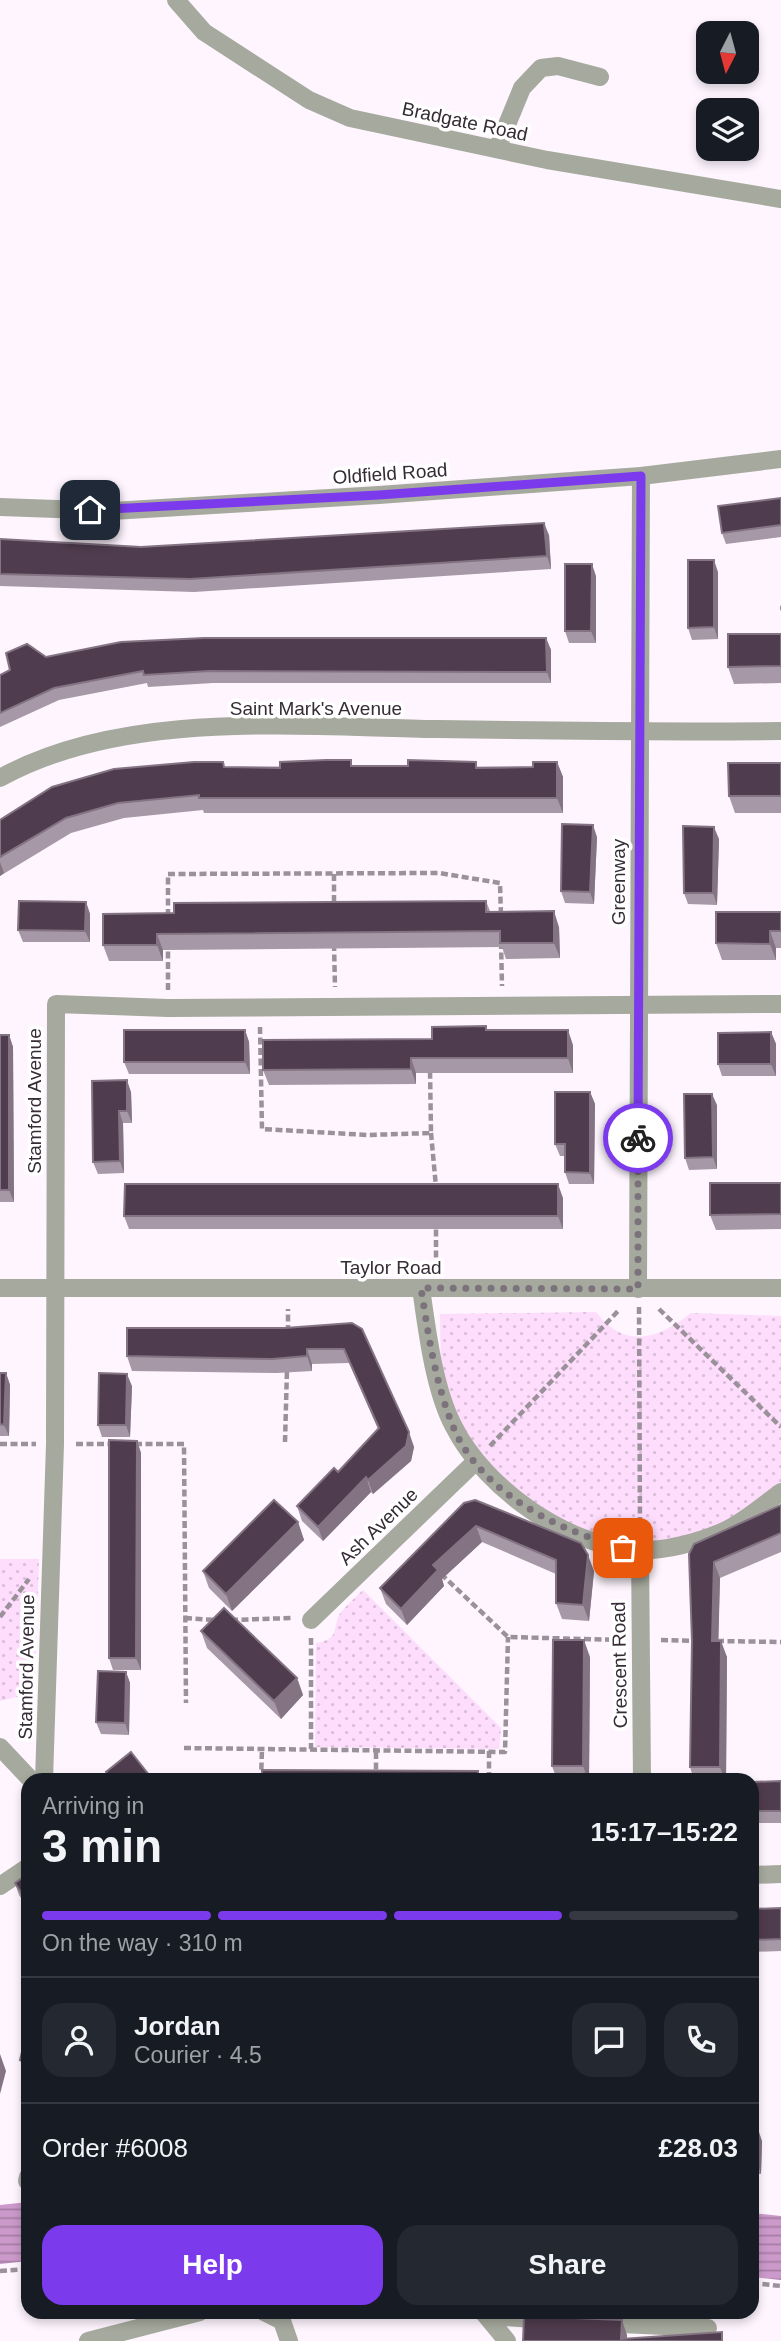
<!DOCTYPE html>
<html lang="en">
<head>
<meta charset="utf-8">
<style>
	:root { --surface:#171b24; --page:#242831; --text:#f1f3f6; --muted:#9ea1a6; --line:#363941; --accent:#7c3aed }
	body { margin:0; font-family:Helvetica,sans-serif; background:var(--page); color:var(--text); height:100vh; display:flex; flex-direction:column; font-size:26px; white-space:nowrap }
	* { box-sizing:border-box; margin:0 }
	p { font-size:23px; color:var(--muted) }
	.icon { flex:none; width:38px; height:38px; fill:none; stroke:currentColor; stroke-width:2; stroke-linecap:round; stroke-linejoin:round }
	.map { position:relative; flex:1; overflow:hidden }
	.sheet { position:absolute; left:21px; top:1773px; width:738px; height:546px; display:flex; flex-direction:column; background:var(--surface); border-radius:21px; box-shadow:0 4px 10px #0003 }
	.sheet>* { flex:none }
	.needle { width:46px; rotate:186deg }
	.buttons { position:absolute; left:696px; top:21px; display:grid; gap:14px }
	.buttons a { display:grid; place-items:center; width:63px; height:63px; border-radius:14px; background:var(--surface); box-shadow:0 4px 10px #0003; font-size:35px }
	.pin { position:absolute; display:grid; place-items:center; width:60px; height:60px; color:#fff; margin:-30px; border-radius:14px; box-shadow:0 4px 10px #0006 }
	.courier { position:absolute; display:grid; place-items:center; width:70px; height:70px; margin:-35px; border:5px solid #7c3aed; border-radius:50%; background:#fff; color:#222; box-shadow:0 2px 9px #0007 }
	.head em { font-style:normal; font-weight:700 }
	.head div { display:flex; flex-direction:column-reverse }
	.head { display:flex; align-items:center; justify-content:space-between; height:119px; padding:0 21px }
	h1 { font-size:46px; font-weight:700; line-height:52px }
	.bar { display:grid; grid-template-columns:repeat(4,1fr); gap:10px 7px; align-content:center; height:84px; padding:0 21px }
	.bar i { height:9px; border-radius:5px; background:var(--line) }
	.bar .selected { background:var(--accent) }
	.bar p { grid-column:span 4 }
	.line { display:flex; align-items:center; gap:18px; padding:0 21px; border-top:2px solid var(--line) }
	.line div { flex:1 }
	.round { display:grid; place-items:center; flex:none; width:74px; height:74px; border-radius:21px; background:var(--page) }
	.button { display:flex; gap:14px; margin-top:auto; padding:14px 21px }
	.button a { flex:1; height:80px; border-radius:21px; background:var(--accent); color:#fff; font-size:28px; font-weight:700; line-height:80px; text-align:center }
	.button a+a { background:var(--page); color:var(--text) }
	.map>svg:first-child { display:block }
	.grass { fill:url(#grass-dots) }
	.water { fill:url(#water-rules) }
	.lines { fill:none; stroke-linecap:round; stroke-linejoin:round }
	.path { stroke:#9a919a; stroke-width:4.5; stroke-dasharray:7 3.5; stroke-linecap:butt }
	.minor { stroke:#a6a99d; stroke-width:18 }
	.wall { fill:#a698a6 }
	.shaded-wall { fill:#847483 }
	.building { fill:#4f3c4e; stroke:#847483; stroke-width:2 }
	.done { stroke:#7b727b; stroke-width:7; stroke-dasharray:0 12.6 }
	.route { stroke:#7c3aed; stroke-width:9 }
	.labels { text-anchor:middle; stroke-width:7; stroke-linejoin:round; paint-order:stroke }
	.street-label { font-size:19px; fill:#352c35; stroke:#fff }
</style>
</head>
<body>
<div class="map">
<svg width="781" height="2341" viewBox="0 0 781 2341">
	<defs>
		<pattern id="grass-dots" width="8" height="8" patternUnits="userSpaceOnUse" patternTransform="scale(1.75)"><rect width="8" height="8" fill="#fddcfc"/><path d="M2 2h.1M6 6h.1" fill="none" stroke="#d9bdd9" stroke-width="1.8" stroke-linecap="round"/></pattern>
		<pattern id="water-rules" width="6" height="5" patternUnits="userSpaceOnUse" patternTransform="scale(1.75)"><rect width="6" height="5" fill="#cb99ca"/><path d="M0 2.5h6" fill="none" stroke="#a67da5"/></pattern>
	</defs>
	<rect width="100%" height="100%" fill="#fef5fe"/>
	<g class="grass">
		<path d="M 596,1312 C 625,1351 660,1338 691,1313 L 781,1316 L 781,1487 L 724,1526 L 644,1549 L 589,1535 L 515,1494 L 457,1425 L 441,1375 L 440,1314 Z"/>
		<path d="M 0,1559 L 39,1559 L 35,1681 C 29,1697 15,1697 0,1701 Z"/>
		<path d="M 363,1590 L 501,1728 L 499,1749 L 315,1747 L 316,1643 C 343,1639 330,1626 342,1611 C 348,1604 356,1597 363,1590 Z"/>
	</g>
	<g class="water">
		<polygon points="28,2202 28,2261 0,2264 0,2205"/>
		<polygon points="753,2213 781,2216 781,2280 753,2277"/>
	</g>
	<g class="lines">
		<g class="path">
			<polyline points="780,608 781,608"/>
			<polyline points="334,874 334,907"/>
			<polyline points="168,916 168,874 439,873 500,883 501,916"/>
			<polyline points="501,942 502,986"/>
			<polyline points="334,944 335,987"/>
			<polyline points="168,990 168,946"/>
			<polyline points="260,1027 262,1129 368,1135 431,1133 430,1069"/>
			<polyline points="431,1133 436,1187"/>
			<polyline points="436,1268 436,1224"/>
			<polyline points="639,1307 640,1529"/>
			<polyline points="659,1309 781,1427"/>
			<polyline points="288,1332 288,1309"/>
			<polyline points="285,1442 287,1369"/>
			<polyline points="0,1444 36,1444"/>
			<polyline points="76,1444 113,1444"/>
			<polyline points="135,1444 184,1444 186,1703"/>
			<polyline points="490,1446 619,1310"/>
			<polyline points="441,1574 508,1637 621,1640"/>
			<polyline points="0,1617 29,1579"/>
			<polyline points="185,1618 215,1620"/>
			<polyline points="231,1620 292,1618"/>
			<polyline points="311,1638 311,1749"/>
			<polyline points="661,1640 698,1641"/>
			<polyline points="717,1641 781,1642"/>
			<polyline points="184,1748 505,1752 508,1637"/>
			<polyline points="489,1751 489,1780"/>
			<polyline points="261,1780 262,1749"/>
			<polyline points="376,1780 376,1750"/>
			<polyline points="0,2271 28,2269"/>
			<polyline points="752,2283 781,2286"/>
		</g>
		<g class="minor">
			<polyline points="176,0 204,32 309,100 350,118 547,160 781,199"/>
			<polyline points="497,149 522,88 541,68 558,66 600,77"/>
			<polyline points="0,507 112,511 379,495 641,476 781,459"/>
			<path d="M 0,778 C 124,709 299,727 437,729 C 552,731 666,732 781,731"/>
			<polyline points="0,1288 781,1288"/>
			<path d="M 421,1288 C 427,1330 434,1390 454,1427 C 485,1488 566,1546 636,1550 C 663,1552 699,1542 724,1531 C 744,1522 763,1505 781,1492"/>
			<polyline points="638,1289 641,476"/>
			<polyline points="640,1550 642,1780"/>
			<polyline points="311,1620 475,1462"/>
			<polyline points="0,1747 31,1780"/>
			<polyline points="44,1780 55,1444 56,1004 168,1008 781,1004"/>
			<polyline points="752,1875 781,1874"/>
			<polyline points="0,1886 28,1867"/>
			<polyline points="27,2181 28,2177"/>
			<polyline points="264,2312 282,2321 289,2341"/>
			<polyline points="483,2312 507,2341"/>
			<polyline points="489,2316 547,2320"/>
			<polyline points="599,2323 708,2328"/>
			<polyline points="88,2341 200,2312"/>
		</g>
	</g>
	<g class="wall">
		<polygon points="781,498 781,537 726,544 722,533"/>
		<polygon points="549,535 551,569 194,592 0,586 0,539 141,547"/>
		<polygon points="718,572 718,639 692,640 688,628"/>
		<polygon points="596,576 596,643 569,643 565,631"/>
		<polygon points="781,634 781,683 734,684 728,667"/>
		<polygon points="546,638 551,650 551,683 213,683 148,687 147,683 59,700 0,727 0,675 46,657"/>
		<polygon points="557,762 563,777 563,813 204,813 203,810 124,818 71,833 0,876 0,820 225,767 353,766 533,767"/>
		<polygon points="781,763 781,813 735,813 729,796"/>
		<polygon points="597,837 594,904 565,903 561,891"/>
		<polygon points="719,839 717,905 688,904 684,893"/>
		<polygon points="486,901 490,911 559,927 560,958 506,959 502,947 163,950 163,961 109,961 103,945 174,913"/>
		<polygon points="86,902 90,914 90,942 23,942 18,930"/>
		<polygon points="781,912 781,948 776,948 776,960 722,960 716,943"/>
		<polygon points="486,1026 487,1030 573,1045 573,1073 416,1073 416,1084 269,1085 263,1070 432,1039"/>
		<polygon points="245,1030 249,1042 250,1074 129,1074 124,1062"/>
		<polygon points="771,1032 776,1044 776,1076 722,1076 718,1064"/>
		<polygon points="0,1035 9,1035 13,1047 14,1202 0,1202"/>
		<polygon points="92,1081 131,1092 132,1123 123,1123 124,1173 98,1174 93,1162"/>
		<polygon points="590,1092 595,1104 594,1184 569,1184 565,1172 565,1156 560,1156 555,1144"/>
		<polygon points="717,1105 717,1169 689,1170 685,1158"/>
		<polygon points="781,1183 781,1229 716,1230 710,1215"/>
		<polygon points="563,1198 563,1229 129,1229 124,1216"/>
		<polygon points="352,1323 414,1447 411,1461 373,1494 371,1492 323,1541 302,1521 297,1506 338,1472 378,1429 349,1363 312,1364 312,1371 277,1373 132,1371 127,1356 285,1328"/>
		<polygon points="0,1373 6,1373 10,1385 9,1436 0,1436"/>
		<polygon points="132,1386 130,1437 102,1437 98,1425"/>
		<polygon points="137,1441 141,1453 141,1670 113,1670 109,1658"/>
		<polygon points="464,1503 594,1571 589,1621 562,1619 556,1603 556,1574 482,1542 442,1579 444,1586 407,1625 386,1604 380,1588"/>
		<polygon points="781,1505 781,1552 720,1578 718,1641 727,1657 726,1780 694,1780 690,1767 692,1641 689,1554"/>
		<polygon points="298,1522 304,1540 232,1611 209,1588 203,1571"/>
		<polygon points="201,1631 297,1678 303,1695 281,1719 207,1648"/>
		<polygon points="590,1657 589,1780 557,1780 552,1766"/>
		<polygon points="126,1672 130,1683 129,1735 101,1734 96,1722"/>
		<polygon points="781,1781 781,1823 752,1823 752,1782"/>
		<polygon points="28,1874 28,1908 19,1895 15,1883"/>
		<polygon points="781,1908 781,1951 752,1952 752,1909"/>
		<polygon points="28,2028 28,2076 26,2076 20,2060"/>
		<polygon points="752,2129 762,2141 761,2174 752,2174"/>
		<polygon points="648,2312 676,2312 676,2315"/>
	</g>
	<g class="shaded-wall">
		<polygon points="544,523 549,535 551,569 547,556"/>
		<polygon points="714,560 718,572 718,639 714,627"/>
		<polygon points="592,564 596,576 596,643 591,631"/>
		<polygon points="546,638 551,650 551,683 547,672"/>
		<polygon points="557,762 563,777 563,813 557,798"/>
		<polygon points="593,825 597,837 594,904 590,892"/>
		<polygon points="714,827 719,839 717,905 713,893"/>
		<polygon points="0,862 4,873 0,876"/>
		<polygon points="86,902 90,914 90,942 85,931"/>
		<polygon points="554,911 559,927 560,958 554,943"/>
		<polygon points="770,931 776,948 776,960 770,944"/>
		<polygon points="157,934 163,950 163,961 157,945"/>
		<polygon points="245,1030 249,1042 250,1074 245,1062"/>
		<polygon points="568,1030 573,1045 573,1073 568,1058"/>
		<polygon points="771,1032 776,1044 776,1076 771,1064"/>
		<polygon points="9,1035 13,1047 14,1202 9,1190"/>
		<polygon points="411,1058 416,1073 416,1084 411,1069"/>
		<polygon points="127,1080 131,1092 132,1123 127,1111"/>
		<polygon points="590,1092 595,1104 594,1184 590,1173"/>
		<polygon points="712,1094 717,1105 717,1169 713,1157"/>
		<polygon points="119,1111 123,1123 124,1173 120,1161"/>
		<polygon points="558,1184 563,1198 563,1229 558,1216"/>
		<polygon points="307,1349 312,1364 312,1371 307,1356"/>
		<polygon points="6,1373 10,1385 9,1436 4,1425"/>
		<polygon points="127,1374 132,1386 130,1437 126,1425"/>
		<polygon points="409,1432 414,1447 411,1461 373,1494 368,1480"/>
		<polygon points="137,1441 141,1453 141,1670 136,1658"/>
		<polygon points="366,1477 371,1492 323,1541 318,1527"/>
		<polygon points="298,1522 304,1540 232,1611 226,1594"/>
		<polygon points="476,1526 482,1542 442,1579 444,1586 407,1625 401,1609 433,1565"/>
		<polygon points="588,1555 594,1571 589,1621 583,1605"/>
		<polygon points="714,1562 720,1578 718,1657 712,1641"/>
		<polygon points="584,1640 590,1657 589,1780 588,1780 583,1766"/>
		<polygon points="721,1641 727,1657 726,1780 725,1780 720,1767"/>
		<polygon points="126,1672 130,1683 129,1735 125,1723"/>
		<polygon points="297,1678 303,1695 281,1719 274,1701"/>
		<polygon points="0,2054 6,2071 0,2094"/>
		<polygon points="758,2129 762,2141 761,2174 757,2162"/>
		<polygon points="622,2320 627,2335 627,2341 621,2339"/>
	</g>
	<g class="building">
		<polygon points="781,498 781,525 722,533 718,506"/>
		<polygon points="544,523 547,556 190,579 0,574 0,539 141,547"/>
		<polygon points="688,560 714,560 714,627 688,628"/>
		<polygon points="565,564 592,564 591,631 565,631"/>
		<polygon points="728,634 781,634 781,666 728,667"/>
		<polygon points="204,638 546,638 547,672 209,671 144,675 143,671 54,688 0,713 0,675 10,670 6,653 27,644 46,657 121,642"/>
		<polygon points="326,760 351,760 351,766 408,766 408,760 476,762 476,768 533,767 533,762 557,762 557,798 199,798 199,795 118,803 66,818 0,857 0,820 52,787 114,769 194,762 223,762 224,767 280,768 280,762"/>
		<polygon points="728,763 781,763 781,796 729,796"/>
		<polygon points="562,824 593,825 590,892 561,891"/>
		<polygon points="683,826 714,827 713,893 684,893"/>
		<polygon points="19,901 86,902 85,931 18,930"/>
		<polygon points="486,901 486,912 554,911 554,943 500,943 500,931 157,934 157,945 103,945 103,914 174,913 174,903"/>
		<polygon points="716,912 781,912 781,931 770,931 770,944 716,943"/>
		<polygon points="486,1026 486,1030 568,1030 568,1058 411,1058 411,1069 263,1070 263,1040 432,1039 432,1027"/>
		<rect x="124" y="1030" width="121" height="32"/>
		<polygon points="771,1032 771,1064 718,1064 718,1033"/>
		<rect x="0" y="1035" width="9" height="155"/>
		<polygon points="127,1080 127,1111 119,1111 120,1161 93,1162 92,1081"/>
		<polygon points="555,1092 590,1092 590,1173 565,1172 565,1144 555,1144"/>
		<polygon points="684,1094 712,1094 713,1157 685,1158"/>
		<polygon points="710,1183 781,1183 781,1214 710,1215"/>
		<polygon points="125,1184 558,1184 558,1216 124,1216"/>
		<polygon points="352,1323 362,1329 409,1432 406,1446 368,1480 366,1477 318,1527 297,1506 334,1468 338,1472 379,1428 344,1349 307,1349 307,1356 272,1359 127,1356 127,1328 285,1328"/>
		<polygon points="0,1373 6,1373 4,1425 0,1424"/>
		<polygon points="99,1373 127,1374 126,1425 98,1425"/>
		<polygon points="109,1440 137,1441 136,1658 109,1658"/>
		<polygon points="274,1500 298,1522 226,1594 203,1571"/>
		<polygon points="475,1500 581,1543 588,1555 583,1605 556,1603 556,1560 476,1526 433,1565 438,1570 401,1609 380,1588 464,1503"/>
		<polygon points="781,1505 781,1533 714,1562 712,1641 721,1641 720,1767 690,1767 692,1641 689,1554 694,1544"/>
		<polygon points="224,1608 297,1678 274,1701 201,1631"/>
		<polygon points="553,1640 584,1640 583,1766 552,1766"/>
		<polygon points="98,1671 126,1672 125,1723 96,1722"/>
		<polygon points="131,1752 153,1780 112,1780 106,1772"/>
		<polygon points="262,1770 478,1771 478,1780 262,1780"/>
		<polygon points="781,1781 781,1811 752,1811 752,1782"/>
		<polygon points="28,1874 28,1903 15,1883"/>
		<polygon points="781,1908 781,1939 752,1940 752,1909"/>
		<polygon points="28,2028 28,2062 20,2060"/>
		<polygon points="752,2129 758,2129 757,2162 752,2162"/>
		<polygon points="524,2316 622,2320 621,2339 722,2332 722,2341 523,2341"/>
	</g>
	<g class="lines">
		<path class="done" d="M 623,1548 C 557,1530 479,1492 452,1424 C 435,1381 428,1333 421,1288 L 638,1289 L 638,1138"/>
		<polyline class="route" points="90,510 379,495 641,476 638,1138"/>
	</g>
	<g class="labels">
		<g class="street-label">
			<text transform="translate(465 121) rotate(12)" y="7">Bradgate Road</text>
			<text transform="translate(390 473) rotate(-4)" y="7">Oldfield Road</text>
			<text x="316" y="715">Saint Mark's Avenue</text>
			<text transform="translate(618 882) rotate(-90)" y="7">Greenway</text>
			<text transform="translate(34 1101) rotate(-90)" y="7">Stamford Avenue</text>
			<text x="391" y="1274">Taylor Road</text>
			<text transform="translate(378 1526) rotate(-44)" y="7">Ash Avenue</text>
			<text transform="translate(619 1665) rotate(-91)" y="7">Crescent Road</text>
			<text transform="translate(26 1667) rotate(-89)" y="7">Stamford Avenue</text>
		</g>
	</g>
</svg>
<div class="buttons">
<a><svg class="needle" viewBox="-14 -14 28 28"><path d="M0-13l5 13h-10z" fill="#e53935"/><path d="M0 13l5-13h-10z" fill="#9ea1a6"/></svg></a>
<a><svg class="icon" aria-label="layers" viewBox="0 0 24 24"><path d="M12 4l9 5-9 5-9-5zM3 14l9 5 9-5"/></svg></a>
</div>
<div class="pin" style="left:623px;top:1548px;background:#ea580c"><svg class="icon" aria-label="bag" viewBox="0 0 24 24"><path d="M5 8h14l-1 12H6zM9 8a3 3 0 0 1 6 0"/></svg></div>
<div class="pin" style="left:90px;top:510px;background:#1f2937"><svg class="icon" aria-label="home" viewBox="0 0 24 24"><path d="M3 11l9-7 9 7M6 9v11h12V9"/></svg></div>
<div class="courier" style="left:638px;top:1138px"><svg class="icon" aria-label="bike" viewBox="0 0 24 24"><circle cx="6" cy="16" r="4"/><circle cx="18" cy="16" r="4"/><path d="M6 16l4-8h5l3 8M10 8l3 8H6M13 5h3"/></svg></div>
<section class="sheet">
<div class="head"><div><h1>3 min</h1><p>Arriving in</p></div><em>15:17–15:22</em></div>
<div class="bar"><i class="selected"></i><i class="selected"></i><i class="selected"></i><i></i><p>On the way · 310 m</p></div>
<div class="line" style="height:126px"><a class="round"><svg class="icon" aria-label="person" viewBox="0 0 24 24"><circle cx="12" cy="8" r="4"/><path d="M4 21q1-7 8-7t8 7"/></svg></a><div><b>Jordan</b><p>Courier · 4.5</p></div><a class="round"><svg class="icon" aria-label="chat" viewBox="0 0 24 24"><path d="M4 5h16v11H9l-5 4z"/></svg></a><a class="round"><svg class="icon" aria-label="phone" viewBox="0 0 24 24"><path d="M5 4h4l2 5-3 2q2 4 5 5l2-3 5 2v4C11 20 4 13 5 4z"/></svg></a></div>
<div class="line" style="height:91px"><div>Order #6008</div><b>£28.03</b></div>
<div class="button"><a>Help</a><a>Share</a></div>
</section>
</div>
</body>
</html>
